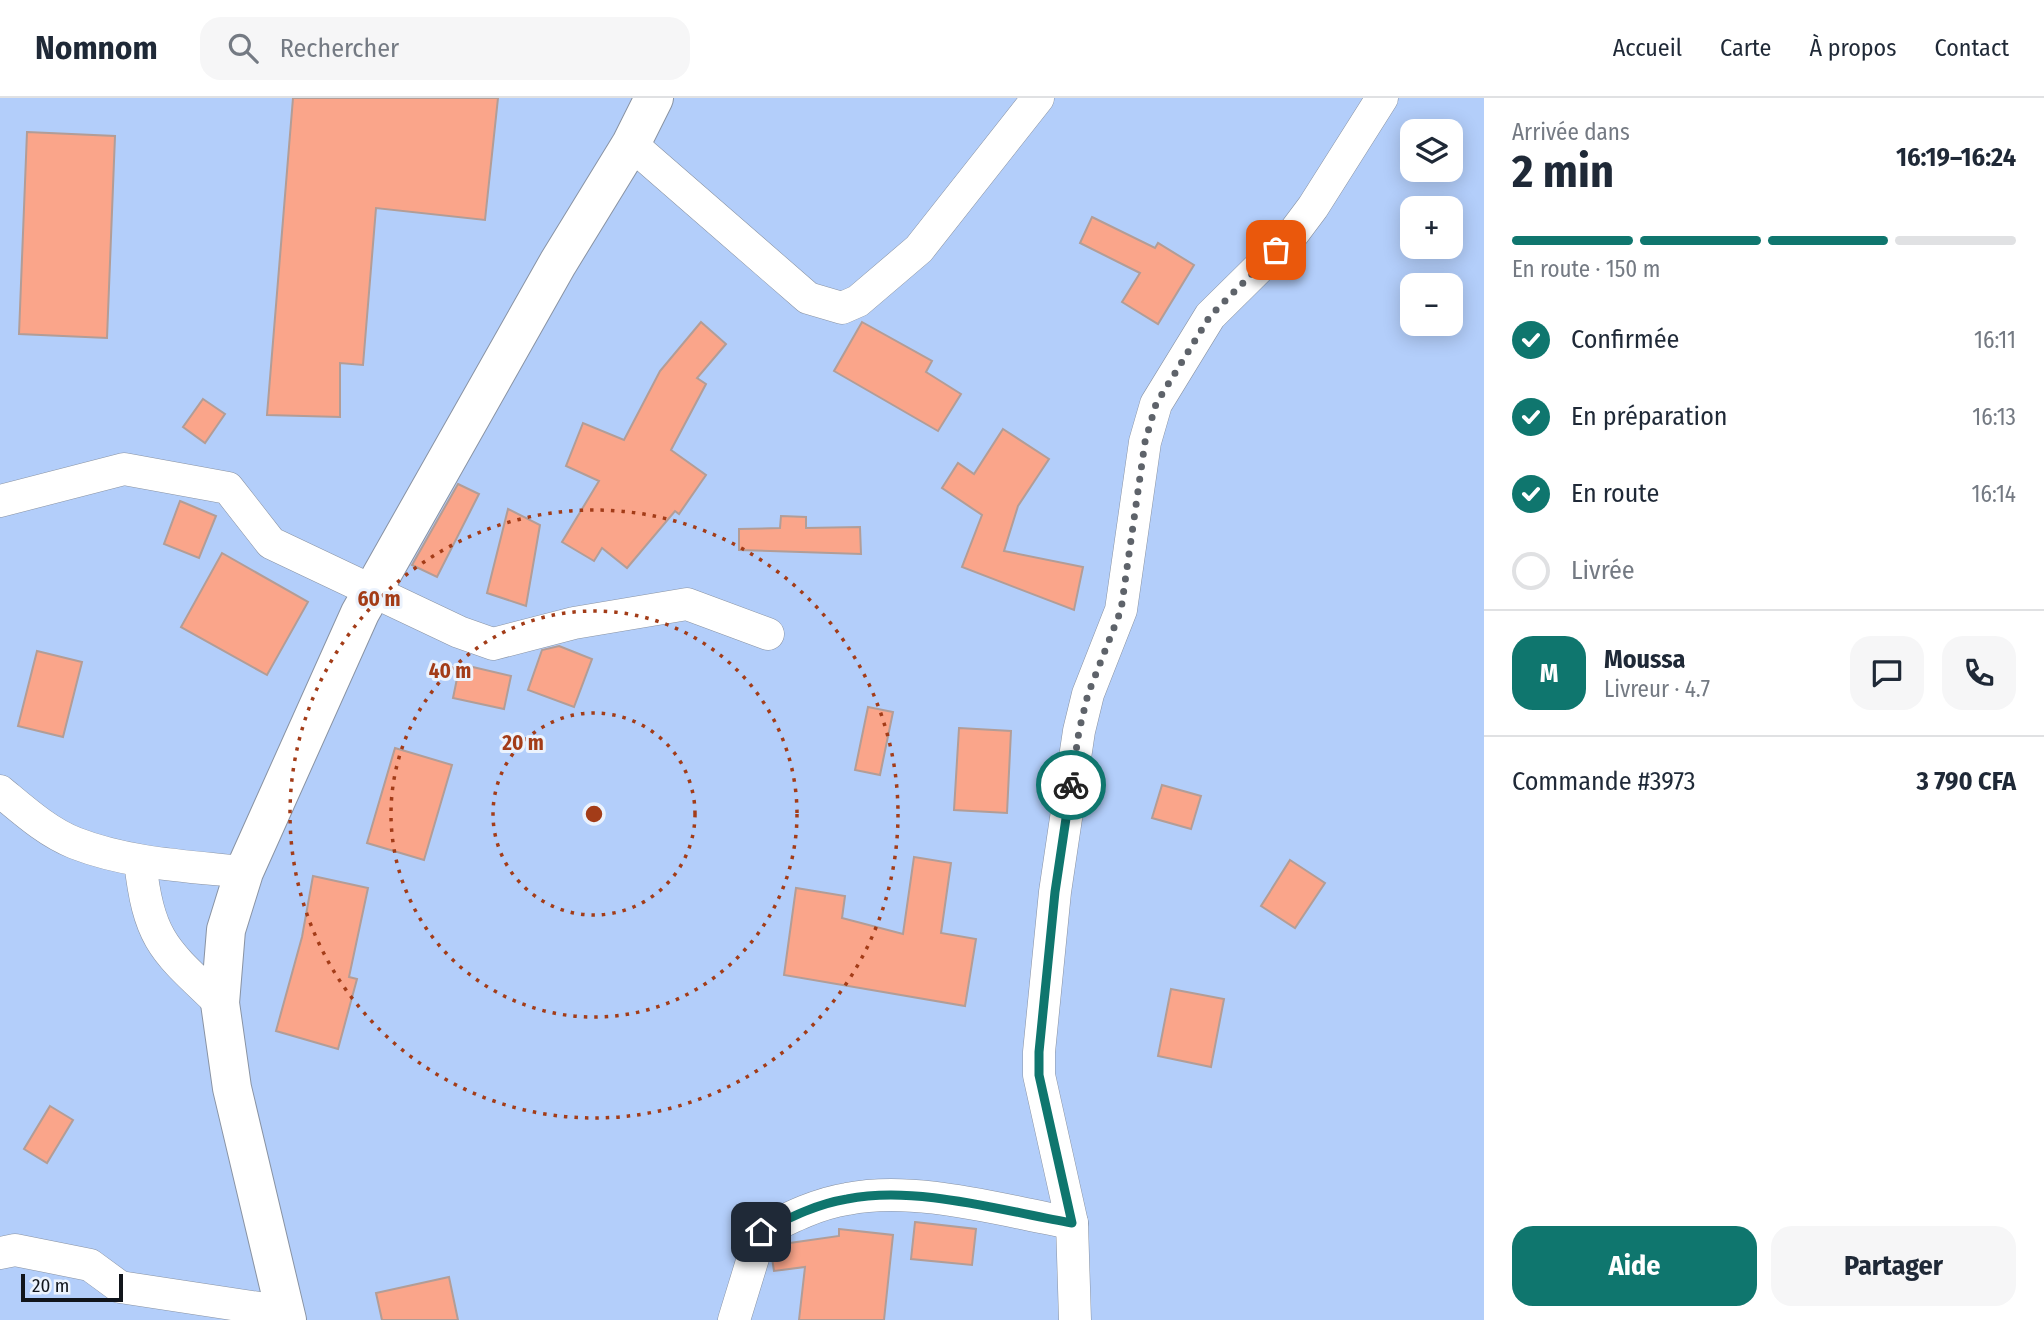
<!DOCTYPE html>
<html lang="fr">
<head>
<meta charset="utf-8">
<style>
	:root { --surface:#fff; --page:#f6f6f7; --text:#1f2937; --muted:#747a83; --line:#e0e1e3; --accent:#0f766e }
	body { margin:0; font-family:"Fira Sans Condensed",sans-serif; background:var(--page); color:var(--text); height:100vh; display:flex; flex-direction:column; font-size:26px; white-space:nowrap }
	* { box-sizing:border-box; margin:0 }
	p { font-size:23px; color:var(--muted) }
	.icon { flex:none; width:38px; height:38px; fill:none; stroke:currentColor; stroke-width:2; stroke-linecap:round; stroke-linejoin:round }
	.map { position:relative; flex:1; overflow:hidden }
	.details { display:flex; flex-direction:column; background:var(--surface); width:560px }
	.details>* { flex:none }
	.controls { position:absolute; left:1400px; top:21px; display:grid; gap:14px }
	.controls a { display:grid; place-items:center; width:63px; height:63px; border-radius:14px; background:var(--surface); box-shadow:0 4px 18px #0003; font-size:35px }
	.scale { position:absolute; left:21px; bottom:18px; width:102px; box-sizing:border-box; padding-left:7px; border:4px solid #11151b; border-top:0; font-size:19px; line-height:24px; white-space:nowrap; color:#11151b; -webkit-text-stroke:5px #ecf3fd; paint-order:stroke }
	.pin { position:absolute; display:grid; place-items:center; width:60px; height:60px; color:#fff; margin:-30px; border-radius:14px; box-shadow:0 4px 10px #0006 }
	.courier { position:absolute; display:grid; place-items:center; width:70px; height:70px; margin:-35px; border:5px solid #0f766e; border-radius:50%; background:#fff; color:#222; box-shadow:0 2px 9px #0007 }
	.overview em { font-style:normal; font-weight:700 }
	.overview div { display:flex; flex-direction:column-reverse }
	.overview { display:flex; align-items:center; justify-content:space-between; height:119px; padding:0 28px }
	h1 { font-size:46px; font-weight:700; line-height:52px }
	.bar { display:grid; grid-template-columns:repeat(4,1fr); gap:10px 7px; align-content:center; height:84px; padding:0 28px }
	.bar i { height:9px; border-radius:5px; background:var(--line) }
	.bar .selected { background:var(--accent) }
	.bar p { grid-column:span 4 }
	.line { display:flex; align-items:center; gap:18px; padding:0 28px; border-top:2px solid var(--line) }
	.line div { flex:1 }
	.round { display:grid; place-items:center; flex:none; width:74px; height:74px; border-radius:21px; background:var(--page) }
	ol { padding:0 28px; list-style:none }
	li { display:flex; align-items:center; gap:21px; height:77px }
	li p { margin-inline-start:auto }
	li .icon { padding:7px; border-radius:50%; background:var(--accent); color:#fff; stroke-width:4 }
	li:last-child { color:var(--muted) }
	li i { width:38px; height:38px; border:4px solid var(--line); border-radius:50% }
	.cta { display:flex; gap:14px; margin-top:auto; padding:14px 28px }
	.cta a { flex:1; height:80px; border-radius:21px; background:var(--accent); color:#fff; font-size:28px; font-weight:700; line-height:80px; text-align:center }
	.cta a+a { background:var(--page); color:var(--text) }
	header { display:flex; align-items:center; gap:42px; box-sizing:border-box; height:98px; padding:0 35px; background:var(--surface); border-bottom:2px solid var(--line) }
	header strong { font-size:33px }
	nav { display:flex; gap:38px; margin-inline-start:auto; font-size:24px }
	.search { width:490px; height:63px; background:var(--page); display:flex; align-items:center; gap:18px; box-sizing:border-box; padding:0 24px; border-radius:21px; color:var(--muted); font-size:26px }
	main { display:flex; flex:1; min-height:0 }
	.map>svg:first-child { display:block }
	.green { fill:#b3cefa; fill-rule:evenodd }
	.building { fill:#faa58a; stroke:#b29d97; stroke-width:2 }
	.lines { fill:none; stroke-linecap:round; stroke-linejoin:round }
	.minor-casing { stroke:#8993a3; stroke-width:33 }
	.tertiary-casing { stroke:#8993a3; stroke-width:40 }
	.minor { stroke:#fff; stroke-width:32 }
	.tertiary { stroke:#fff; stroke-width:38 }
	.done { stroke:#5e636a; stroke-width:7; stroke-dasharray:0 12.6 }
	.route { stroke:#0f766e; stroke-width:9 }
	.ring { fill:none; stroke:#a33c18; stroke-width:3.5; stroke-dasharray:3.5 7 }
	.centre { fill:#a33c18; stroke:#ecf3fd; stroke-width:3.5 }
	.ring-label { font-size:21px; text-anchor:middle; font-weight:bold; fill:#a33c18; stroke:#ecf3fd; stroke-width:6; stroke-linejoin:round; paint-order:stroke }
</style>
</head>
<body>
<header>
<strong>Nomnom</strong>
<div class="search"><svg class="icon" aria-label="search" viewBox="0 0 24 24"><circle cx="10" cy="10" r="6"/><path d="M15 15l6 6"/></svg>Rechercher</div>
<nav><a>Accueil</a><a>Carte</a><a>À propos</a><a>Contact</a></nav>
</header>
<main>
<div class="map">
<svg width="1484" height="1222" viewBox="0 0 1484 1222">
	<rect width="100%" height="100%" fill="#ecf3fd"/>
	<path class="green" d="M 0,0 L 1484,0 L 1484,1222 L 0,1222 ZM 1412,33 L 1451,33 L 1451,72 L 1412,72 ZM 1412,110 L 1451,110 L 1451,149 L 1412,149 ZM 1412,187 L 1451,187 L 1451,226 L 1412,226 Z"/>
	<g class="building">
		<polygon points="293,0 498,0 485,122 376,110 363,267 340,265 340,319 267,317"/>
		<polygon points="27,34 115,38 107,240 19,236"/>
		<polygon points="1092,119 1155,150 1158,145 1194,167 1158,226 1122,204 1140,175 1080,145"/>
		<polygon points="701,224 726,246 697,280 706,286 671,352 706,377 679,416 675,413 627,470 602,450 594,463 562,444 599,383 566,368 583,325 624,342 660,273"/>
		<polygon points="862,224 932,263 926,274 961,296 938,333 834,273"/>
		<polygon points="203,301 225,316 205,345 183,329"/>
		<polygon points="1003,331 1049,361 1018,408 1004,453 1083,469 1074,512 962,469 982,417 942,390 958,365 974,376"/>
		<polygon points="458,386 479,396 437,479 412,467"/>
		<polygon points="180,403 216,418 199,460 164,446"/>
		<polygon points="508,411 540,427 526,508 487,495"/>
		<polygon points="781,418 806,419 806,430 860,429 861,456 739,452 739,431 780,430"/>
		<polygon points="222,455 308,504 267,577 181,529"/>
		<polygon points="559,548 592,561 574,609 528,592 542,552"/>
		<polygon points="37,553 82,564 63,639 18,628"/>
		<polygon points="460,566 511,578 504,611 453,600"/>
		<polygon points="868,609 893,614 880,677 855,672"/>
		<polygon points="959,630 1011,633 1007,715 954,712"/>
		<polygon points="395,650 452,667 424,762 367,745"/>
		<polygon points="1162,687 1201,698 1191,731 1152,720"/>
		<polygon points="914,759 951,765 941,835 976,841 965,908 784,877 796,790 845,798 842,820 903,836"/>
		<polygon points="1290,762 1325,785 1295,830 1261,808"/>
		<polygon points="313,778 368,790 349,879 357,881 338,951 276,933 302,839"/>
		<polygon points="1171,891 1224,901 1211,969 1158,958"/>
		<polygon points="50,1008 73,1022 47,1065 24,1051"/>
		<polygon points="915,1124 976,1131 972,1167 911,1161"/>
		<polygon points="839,1131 893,1137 884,1222 799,1222 805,1169 774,1173 772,1160 776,1147 839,1138"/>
		<polygon points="449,1179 458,1222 382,1222 376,1195"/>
	</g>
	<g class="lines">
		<g class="minor-casing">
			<g id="minor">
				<polyline points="631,46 808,200 842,210 858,203 919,151 1038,0"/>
				<polyline points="0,403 124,371 228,390 271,445 459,534 493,546 574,525 687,506 768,536"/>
				<path d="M 0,693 C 23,712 47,734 75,745 C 129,766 187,768 244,774"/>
				<path d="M 140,763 C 149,843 164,852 220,905"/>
				<polyline points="0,1155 15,1152 90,1167 120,1189 285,1214"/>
				<path d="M 734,1222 L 761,1134 C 789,1120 816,1106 847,1101 C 916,1087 1003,1113 1072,1125"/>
				<polyline points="1075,1222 1072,1125 1039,977 1039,954 1055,794 1079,633 1088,596 1121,512 1145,344 1156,306 1210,218 1292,137 1313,109 1382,0"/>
			</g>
		</g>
		<g class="tertiary-casing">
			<polyline id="tertiary" points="287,1222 232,990 220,905 226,832 244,774 360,515 558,165 631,46 654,0"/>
		</g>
		<use href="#minor" class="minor"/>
		<use href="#tertiary" class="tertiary"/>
	</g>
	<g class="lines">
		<polyline class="done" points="1071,687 1079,633 1088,596 1121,512 1145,344 1156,306 1210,218 1276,152"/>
		<path class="route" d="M 761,1134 C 789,1120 816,1106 847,1101 C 916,1087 1003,1113 1072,1125 L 1039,977 L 1039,954 L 1055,794 L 1071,687"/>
	</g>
	<g class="ring">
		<circle cx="594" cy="716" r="101"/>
		<circle cx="594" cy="716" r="203"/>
		<circle cx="594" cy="716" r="304"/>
	</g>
	<circle cx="594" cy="716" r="10" class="centre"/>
	<g class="ring-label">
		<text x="379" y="508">60 m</text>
		<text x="450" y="580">40 m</text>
		<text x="523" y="652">20 m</text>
	</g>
</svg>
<div class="controls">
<a><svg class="icon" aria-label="layers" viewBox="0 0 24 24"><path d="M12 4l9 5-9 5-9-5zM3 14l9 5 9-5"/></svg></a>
<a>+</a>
<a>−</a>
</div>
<div class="scale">20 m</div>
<div class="pin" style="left:1276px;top:152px;background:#ea580c"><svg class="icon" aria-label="bag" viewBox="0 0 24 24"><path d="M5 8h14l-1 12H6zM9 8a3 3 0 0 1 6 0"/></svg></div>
<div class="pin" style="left:761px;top:1134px;background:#1f2937"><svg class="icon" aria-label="home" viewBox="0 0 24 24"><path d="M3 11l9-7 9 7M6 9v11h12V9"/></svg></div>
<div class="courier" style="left:1071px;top:687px"><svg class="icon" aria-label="bike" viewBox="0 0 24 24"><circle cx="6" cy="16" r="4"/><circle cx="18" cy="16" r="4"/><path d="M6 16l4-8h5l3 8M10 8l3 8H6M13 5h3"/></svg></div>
</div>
<section class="details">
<div class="overview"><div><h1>2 min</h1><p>Arrivée dans</p></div><em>16:19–16:24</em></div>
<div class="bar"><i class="selected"></i><i class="selected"></i><i class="selected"></i><i></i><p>En route · 150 m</p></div>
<ol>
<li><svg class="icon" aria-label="check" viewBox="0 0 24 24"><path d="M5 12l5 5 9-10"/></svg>Confirmée<p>16:11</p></li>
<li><svg class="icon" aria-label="check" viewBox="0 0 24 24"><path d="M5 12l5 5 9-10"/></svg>En préparation<p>16:13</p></li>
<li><svg class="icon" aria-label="check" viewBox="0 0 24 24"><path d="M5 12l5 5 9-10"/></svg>En route<p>16:14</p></li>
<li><i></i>Livrée</li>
</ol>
<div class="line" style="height:126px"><b class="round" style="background:var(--accent);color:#fff">M</b><div><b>Moussa</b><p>Livreur · 4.7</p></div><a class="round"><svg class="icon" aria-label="chat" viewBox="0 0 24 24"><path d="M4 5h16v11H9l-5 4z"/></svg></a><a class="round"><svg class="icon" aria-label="phone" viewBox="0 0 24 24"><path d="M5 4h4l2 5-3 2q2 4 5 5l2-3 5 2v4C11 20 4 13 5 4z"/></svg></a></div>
<div class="line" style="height:91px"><div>Commande #3973</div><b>3 790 CFA</b></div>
<div class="cta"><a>Aide</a><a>Partager</a></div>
</section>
</main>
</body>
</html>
